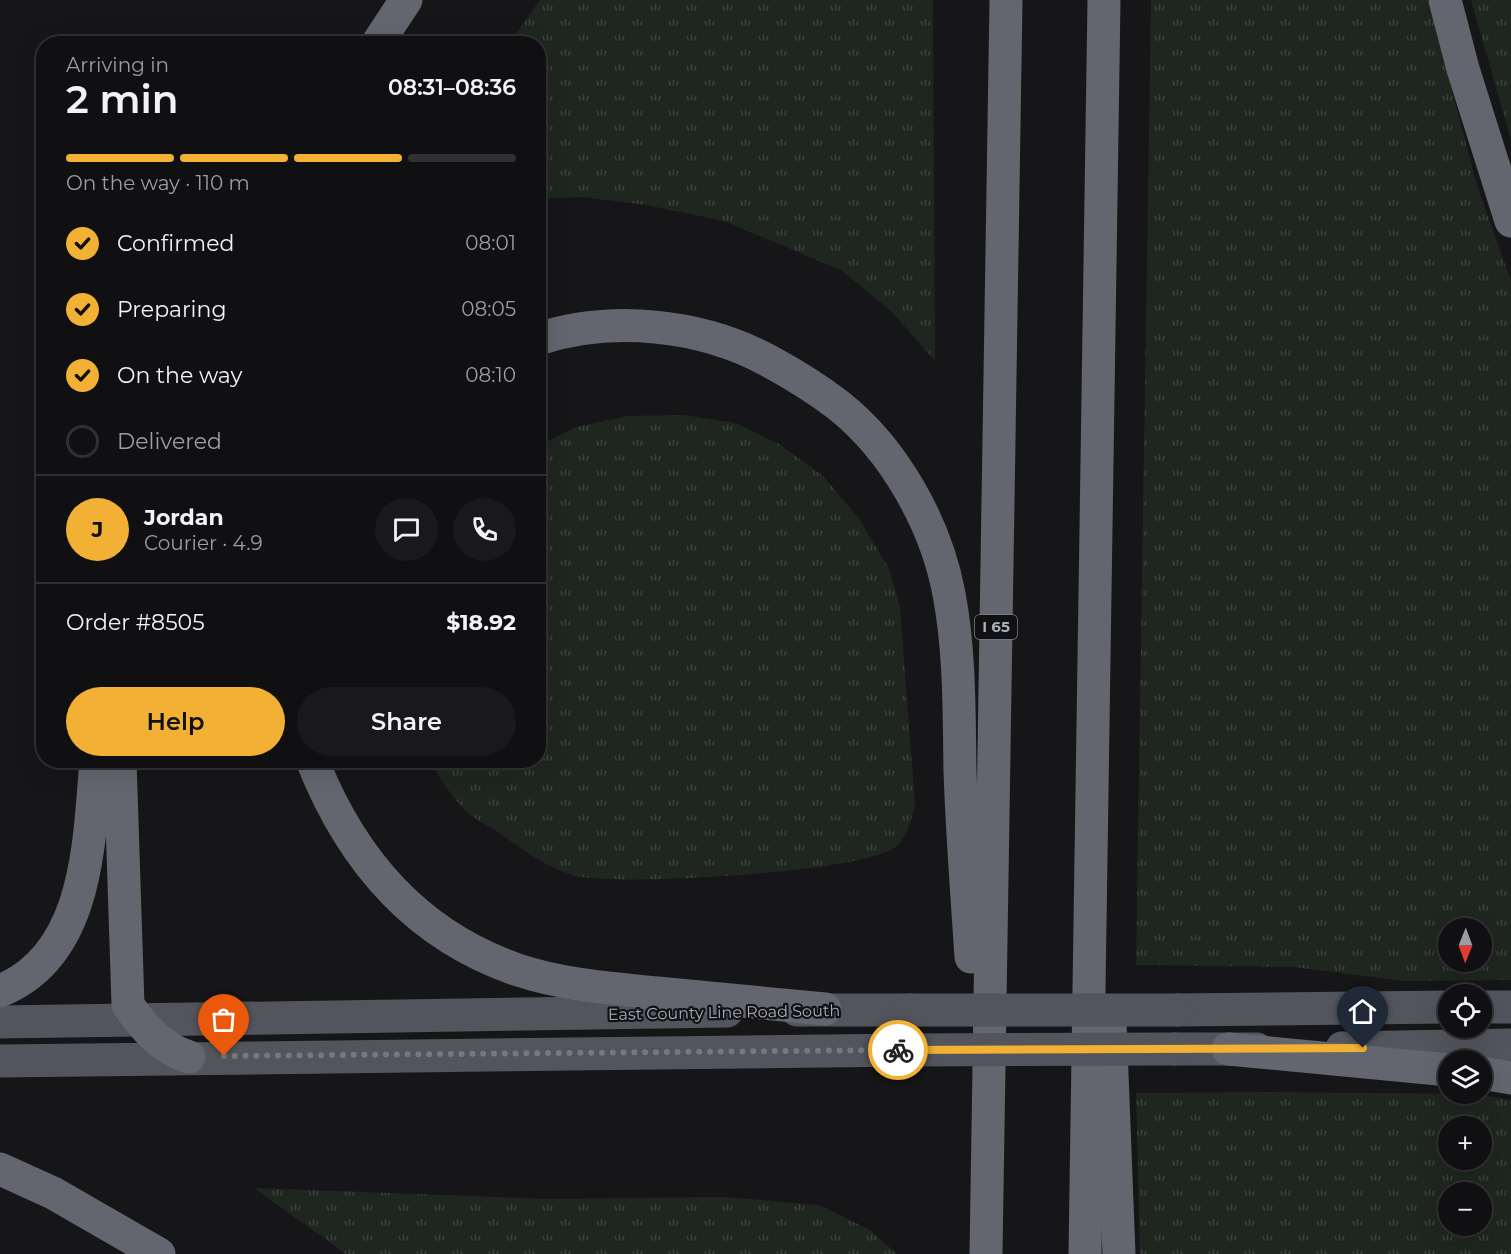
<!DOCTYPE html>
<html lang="en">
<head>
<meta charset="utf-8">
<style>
	:root { --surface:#101012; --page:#19191b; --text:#f1f3f6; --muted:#9c9d9f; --line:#303032; --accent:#f2b134 }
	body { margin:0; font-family:Montserrat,sans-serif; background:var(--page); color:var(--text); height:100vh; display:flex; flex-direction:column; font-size:22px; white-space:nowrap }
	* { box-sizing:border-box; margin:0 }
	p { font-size:20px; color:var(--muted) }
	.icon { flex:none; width:33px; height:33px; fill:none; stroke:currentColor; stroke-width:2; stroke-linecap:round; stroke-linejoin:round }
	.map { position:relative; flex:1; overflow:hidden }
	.details { position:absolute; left:36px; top:36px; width:510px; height:732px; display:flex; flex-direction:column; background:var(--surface); border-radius:24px; box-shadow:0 6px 24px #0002,0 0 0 2px var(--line) }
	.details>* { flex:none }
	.needle { width:39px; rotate:181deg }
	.fabs { position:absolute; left:1438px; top:918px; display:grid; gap:12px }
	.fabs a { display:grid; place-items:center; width:54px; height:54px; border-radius:50%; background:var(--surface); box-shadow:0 6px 24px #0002,0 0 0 2px var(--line); font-size:30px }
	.pin { position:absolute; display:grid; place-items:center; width:51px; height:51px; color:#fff; margin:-62px -26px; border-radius:50% 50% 50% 0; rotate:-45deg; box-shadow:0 0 6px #0007 }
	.pin .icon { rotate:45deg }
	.courier { position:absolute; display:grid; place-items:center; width:60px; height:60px; margin:-30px; border:4px solid #f2b134; border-radius:50%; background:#fff; color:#222; box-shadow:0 2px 8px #0007 }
	.summary em { font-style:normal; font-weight:600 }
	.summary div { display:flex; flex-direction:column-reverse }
	.summary { display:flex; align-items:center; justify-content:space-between; height:102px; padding:0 30px }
	h1 { font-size:39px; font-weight:600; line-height:45px }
	.bar { display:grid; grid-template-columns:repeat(4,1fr); gap:9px 6px; align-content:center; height:72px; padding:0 30px }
	.bar i { height:8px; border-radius:4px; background:var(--line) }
	.bar .current { background:var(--accent) }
	.bar p { grid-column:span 4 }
	.line { display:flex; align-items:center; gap:15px; padding:0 30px; border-top:2px solid var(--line) }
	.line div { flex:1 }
	.round { display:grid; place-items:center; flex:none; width:63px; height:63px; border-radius:32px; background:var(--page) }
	ol { padding:0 30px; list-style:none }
	li { display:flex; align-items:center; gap:18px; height:66px }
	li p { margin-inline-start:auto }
	li .icon { padding:6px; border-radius:50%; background:var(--accent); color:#111; stroke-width:4 }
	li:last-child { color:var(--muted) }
	li i { width:33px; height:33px; border:3px solid var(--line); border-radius:50% }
	.button { display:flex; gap:12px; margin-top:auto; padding:12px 30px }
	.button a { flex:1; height:69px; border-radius:36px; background:var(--accent); color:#111; font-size:24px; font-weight:600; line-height:69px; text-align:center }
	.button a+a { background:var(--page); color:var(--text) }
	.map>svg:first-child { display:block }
	.grass { fill:url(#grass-tufts); fill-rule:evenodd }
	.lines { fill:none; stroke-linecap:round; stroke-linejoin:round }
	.major { stroke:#53555c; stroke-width:33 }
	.highway { stroke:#63666e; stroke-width:33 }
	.major-bridge { stroke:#53555c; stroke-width:33 }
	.done { stroke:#757880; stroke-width:6; stroke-dasharray:0 10.8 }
	.route { stroke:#f2b134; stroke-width:8 }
	.labels { text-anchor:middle; stroke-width:4.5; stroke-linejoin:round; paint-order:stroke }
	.shield { fill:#111113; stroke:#7b7e86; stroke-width:1.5 }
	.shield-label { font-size:15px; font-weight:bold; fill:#a8adb8 }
	.street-label { font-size:16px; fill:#a8adb8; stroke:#111113 }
</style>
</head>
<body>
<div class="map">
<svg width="1511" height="1254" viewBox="0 0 1511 1254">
	<defs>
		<pattern id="grass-tufts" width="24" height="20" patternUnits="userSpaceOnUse" patternTransform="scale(1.5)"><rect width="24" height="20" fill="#1e261f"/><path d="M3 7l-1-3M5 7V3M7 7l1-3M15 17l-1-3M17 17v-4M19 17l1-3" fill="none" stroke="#3c433d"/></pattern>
	</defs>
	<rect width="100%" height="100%" fill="#161618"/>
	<g class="grass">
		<polygon points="540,0 933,0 935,361 891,311 841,270 724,221 646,205 583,197 539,199 538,44 509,43"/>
		<path d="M 1151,0 L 1428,0 L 1477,185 L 1511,281 L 1511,980 L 1404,981 L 1294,967 L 1136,965 ZM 1449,928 L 1482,928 L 1482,962 L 1449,962 Z"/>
		<polygon points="1471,0 1511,0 1511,140"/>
		<path d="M 684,415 L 735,423 L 779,444 L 823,476 L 859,518 L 889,569 L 900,607 L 915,805 C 911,819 908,835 897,846 C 865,873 628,885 582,877 C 549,871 522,848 495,830 C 485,824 472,818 464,809 C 451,795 439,779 432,761 L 538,760 L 539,446 L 576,427 L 628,416 Z"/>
		<path d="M 1262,1092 L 1475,1094 L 1511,1100 L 1511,1254 L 1140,1254 L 1136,1093 ZM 1482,1126 L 1482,1160 L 1449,1160 L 1449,1126 ZM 1482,1192 L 1482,1226 L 1449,1226 L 1449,1192 Z"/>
		<polygon points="254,1188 549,1199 724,1197 819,1205 870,1230 897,1254 346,1254"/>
	</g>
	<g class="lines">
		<g class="major">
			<polyline points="1482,1007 1511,1007"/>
			<polyline points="797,1010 910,1010"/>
			<polyline points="1177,1010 1449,1007"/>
			<polyline points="0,1022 727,1011"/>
			<polyline points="1342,1048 1511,1045"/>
			<polyline points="1175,1049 1257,1049"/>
			<polyline points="0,1061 911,1050"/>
		</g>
		<g class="highway">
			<polyline points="1445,0 1463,69 1511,221"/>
			<polyline points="377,44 406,0"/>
			<path d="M 538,339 C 612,315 701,324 769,361 C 793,374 816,388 838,405 C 894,449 936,524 949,594 C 960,652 959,712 960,771 C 962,833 967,895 971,957"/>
			<path d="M 120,760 L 128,1005 C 145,1029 161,1048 189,1057"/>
			<path d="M 312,760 C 351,859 415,935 518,970 C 563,985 611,988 657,993 C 713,998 769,1004 825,1009"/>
			<path d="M 0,991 C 89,955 89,842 96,760"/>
			<polyline points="1110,1022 1119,1254"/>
			<polyline points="1228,1049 1449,1070"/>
			<polyline points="1482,1073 1511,1078"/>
			<polyline points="0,1169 53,1193 159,1254"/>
			<polyline points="986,1254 1006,0"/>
			<polyline points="1085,1254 1104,0"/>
		</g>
		<g class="major-bridge">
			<polyline points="910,1010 1177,1010"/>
			<polyline points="911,1050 1175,1049"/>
		</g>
	</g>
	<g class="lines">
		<polyline class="done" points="224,1056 898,1050"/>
		<polyline class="route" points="898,1050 1363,1048"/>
	</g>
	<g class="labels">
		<rect class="shield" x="975" y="615" width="42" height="24" rx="4.5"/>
		<g class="shield-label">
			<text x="996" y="632">I 65</text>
		</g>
		<g class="street-label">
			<text transform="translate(724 1012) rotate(-1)" y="6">East County Line Road South</text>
		</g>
	</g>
</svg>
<div class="fabs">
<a><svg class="needle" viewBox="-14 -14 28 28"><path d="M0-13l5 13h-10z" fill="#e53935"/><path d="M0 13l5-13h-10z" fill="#9c9d9f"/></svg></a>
<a><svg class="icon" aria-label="locate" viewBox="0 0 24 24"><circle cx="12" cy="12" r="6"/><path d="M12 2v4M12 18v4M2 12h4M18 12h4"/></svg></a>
<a><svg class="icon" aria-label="layers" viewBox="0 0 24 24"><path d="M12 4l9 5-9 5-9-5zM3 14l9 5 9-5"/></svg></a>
<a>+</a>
<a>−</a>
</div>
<div class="pin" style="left:224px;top:1056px;background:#ea580c"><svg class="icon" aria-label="bag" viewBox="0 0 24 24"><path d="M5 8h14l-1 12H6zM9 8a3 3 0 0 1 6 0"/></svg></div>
<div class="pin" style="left:1363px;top:1048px;background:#1f2937"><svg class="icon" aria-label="home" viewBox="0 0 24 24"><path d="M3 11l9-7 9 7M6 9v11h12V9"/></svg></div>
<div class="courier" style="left:898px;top:1050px"><svg class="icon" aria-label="bike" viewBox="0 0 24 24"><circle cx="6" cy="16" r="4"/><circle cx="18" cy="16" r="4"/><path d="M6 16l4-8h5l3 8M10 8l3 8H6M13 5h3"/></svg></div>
<section class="details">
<div class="summary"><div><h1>2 min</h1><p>Arriving in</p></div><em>08:31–08:36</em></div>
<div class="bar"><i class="current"></i><i class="current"></i><i class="current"></i><i></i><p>On the way · 110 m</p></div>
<ol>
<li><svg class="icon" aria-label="check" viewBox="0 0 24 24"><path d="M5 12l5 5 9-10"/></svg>Confirmed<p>08:01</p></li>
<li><svg class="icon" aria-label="check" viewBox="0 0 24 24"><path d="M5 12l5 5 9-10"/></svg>Preparing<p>08:05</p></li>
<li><svg class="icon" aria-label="check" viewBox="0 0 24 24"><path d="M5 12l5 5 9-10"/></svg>On the way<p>08:10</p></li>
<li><i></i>Delivered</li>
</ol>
<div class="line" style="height:108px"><b class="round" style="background:var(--accent);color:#111">J</b><div><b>Jordan</b><p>Courier · 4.9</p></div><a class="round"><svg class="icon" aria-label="chat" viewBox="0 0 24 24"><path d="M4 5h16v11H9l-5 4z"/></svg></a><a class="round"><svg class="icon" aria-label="phone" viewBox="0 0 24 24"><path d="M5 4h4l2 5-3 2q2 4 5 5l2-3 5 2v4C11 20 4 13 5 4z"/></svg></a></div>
<div class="line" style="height:78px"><div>Order #8505</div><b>$18.92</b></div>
<div class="button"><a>Help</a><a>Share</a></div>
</section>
</div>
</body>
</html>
